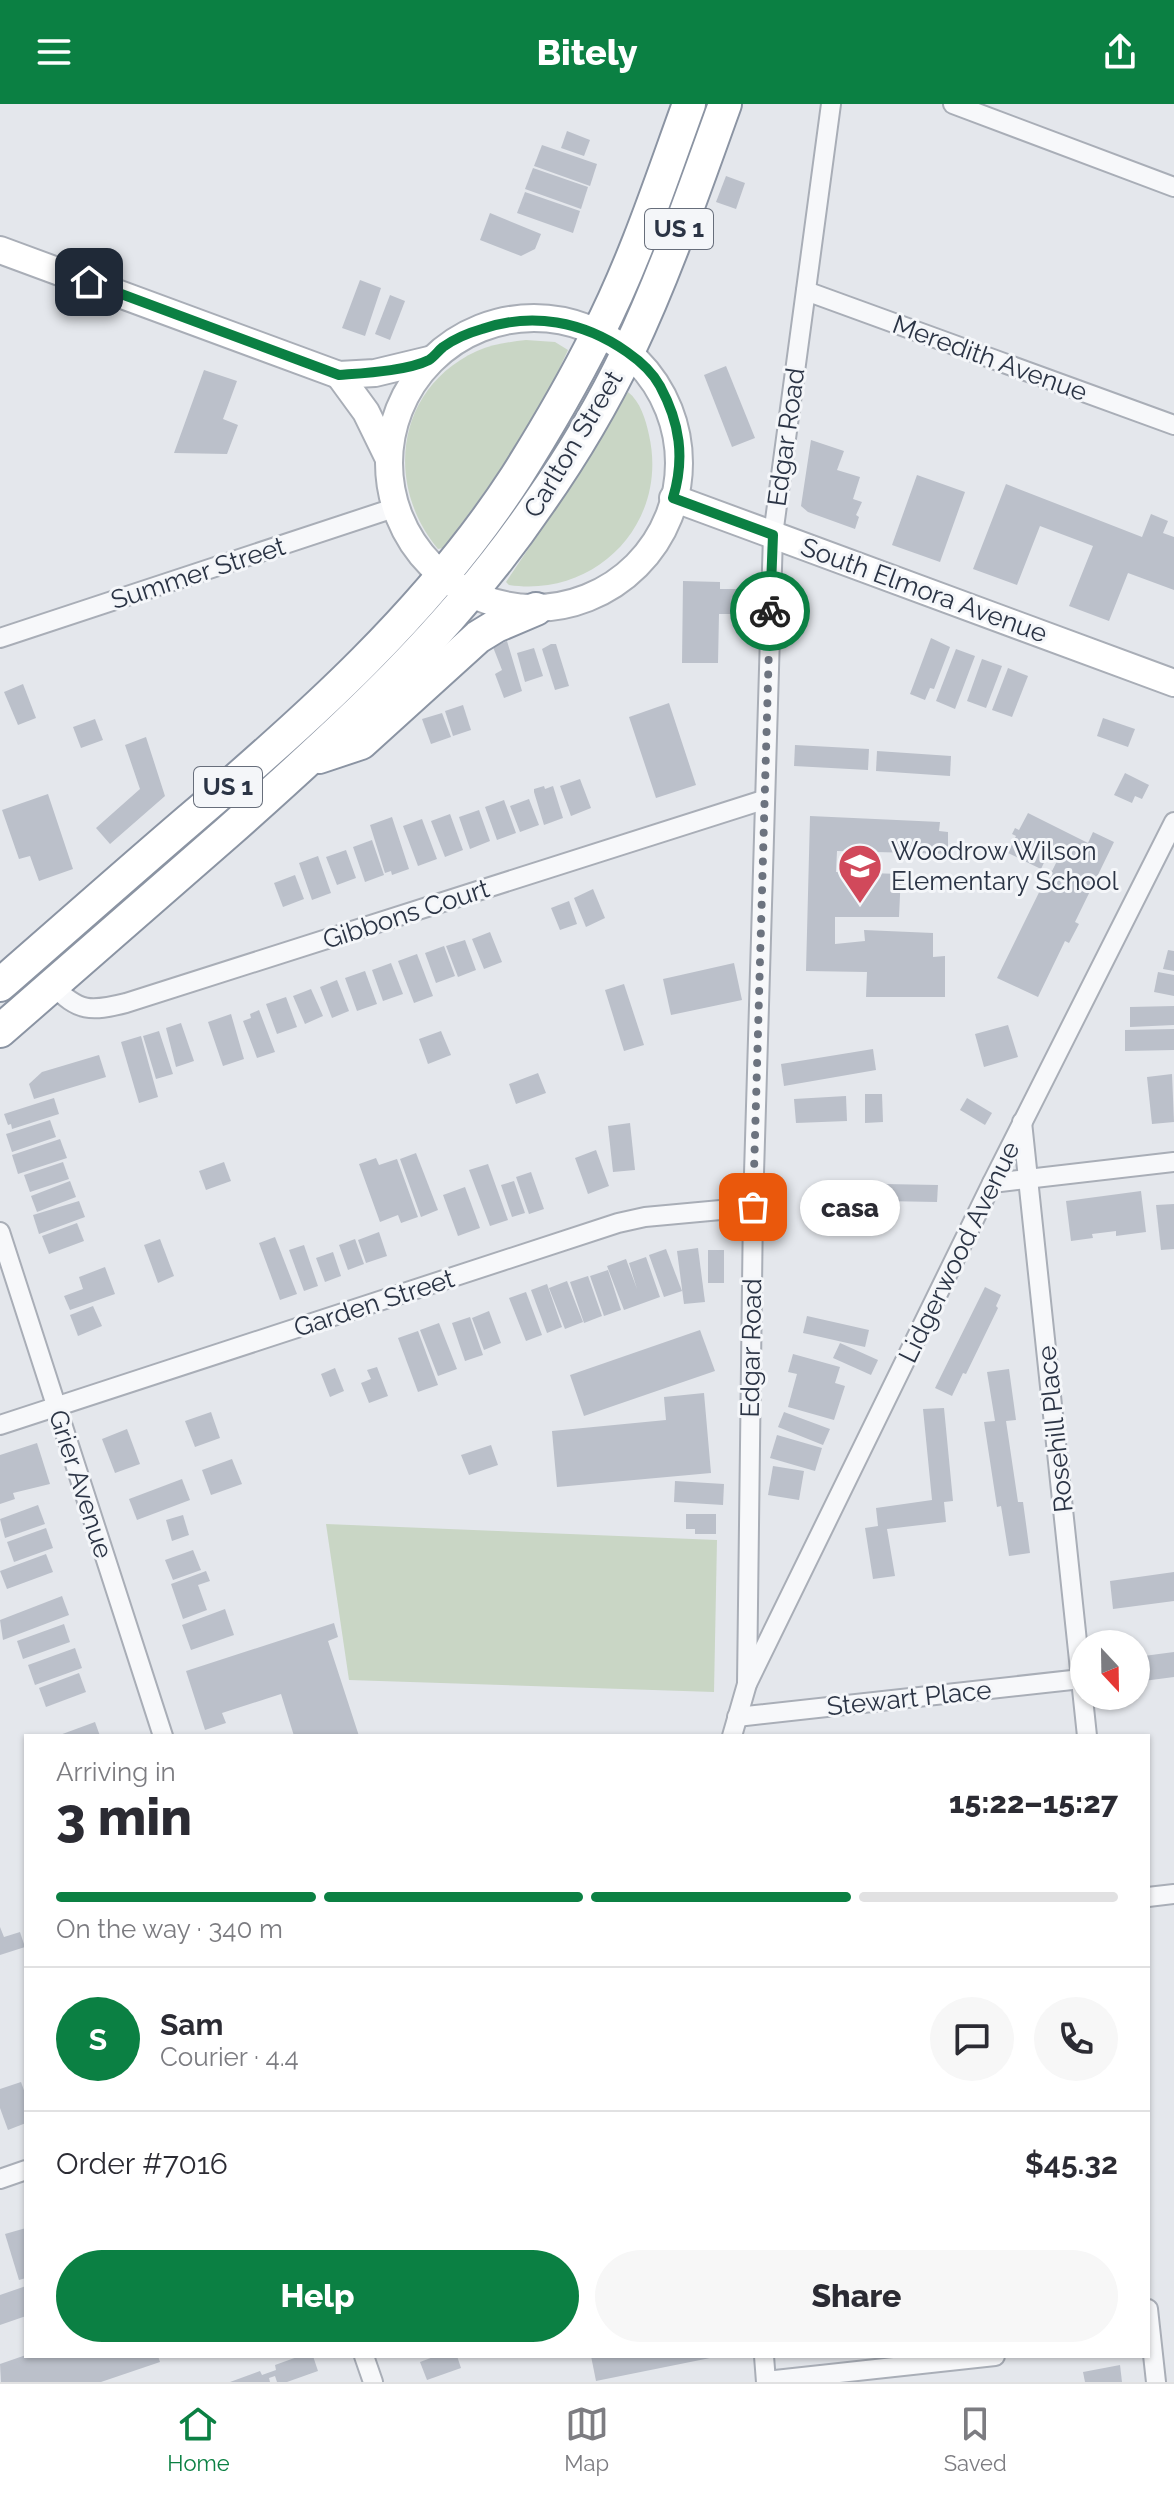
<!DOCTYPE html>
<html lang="en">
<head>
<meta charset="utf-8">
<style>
	:root { --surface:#fff; --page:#f7f7f7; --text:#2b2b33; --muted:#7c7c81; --line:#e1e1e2; --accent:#0b8043 }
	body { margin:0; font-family:Raleway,sans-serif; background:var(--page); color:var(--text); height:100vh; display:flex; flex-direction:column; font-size:30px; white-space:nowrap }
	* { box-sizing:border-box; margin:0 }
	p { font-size:26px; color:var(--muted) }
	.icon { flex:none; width:44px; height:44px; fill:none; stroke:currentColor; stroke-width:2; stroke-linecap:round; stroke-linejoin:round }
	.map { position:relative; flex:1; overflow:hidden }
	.side { position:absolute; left:24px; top:1630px; width:1126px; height:624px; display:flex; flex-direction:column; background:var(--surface); border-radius:0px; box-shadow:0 2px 6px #0004 }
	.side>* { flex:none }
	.needle { width:52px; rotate:158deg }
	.buttons { position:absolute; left:1070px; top:1526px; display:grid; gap:16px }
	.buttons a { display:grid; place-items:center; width:80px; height:80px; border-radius:50%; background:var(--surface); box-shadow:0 2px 6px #0004; font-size:40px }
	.pin { position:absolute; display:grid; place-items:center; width:68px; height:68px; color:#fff; margin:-34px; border-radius:16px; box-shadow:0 4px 12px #0006 }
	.courier { position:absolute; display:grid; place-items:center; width:80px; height:80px; margin:-40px; border:6px solid #0b8043; border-radius:50%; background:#fff; color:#222; box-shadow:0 2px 10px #0007 }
	.bubble { position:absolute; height:56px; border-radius:28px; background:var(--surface); box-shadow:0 2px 6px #0004; font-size:26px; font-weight:800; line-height:56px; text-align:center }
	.summary em { font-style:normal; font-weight:800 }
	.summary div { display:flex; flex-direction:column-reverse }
	.summary { display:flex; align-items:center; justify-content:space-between; height:136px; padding:0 32px }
	h1 { font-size:52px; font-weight:800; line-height:60px }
	.bar { display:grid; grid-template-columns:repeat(4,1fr); gap:12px 8px; align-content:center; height:96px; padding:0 32px }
	.bar i { height:10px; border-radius:6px; background:var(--line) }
	.bar .on { background:var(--accent) }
	.bar p { grid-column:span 4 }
	.line { display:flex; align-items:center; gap:20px; padding:0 32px; border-top:2px solid var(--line) }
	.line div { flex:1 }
	.round { display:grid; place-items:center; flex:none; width:84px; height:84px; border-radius:42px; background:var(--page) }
	.action { display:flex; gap:16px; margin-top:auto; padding:16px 32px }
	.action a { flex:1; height:92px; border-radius:48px; background:var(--accent); color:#fff; font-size:32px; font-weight:800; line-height:92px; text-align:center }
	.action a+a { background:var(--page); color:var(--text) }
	header { display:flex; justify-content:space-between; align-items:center; height:104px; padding:0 32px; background:var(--accent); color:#fff; font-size:36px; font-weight:800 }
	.menu { display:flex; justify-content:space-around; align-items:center; height:112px; border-top:2px solid var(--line); background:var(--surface); font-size:22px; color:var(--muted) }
	.menu a { display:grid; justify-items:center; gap:4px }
	.menu .on { color:var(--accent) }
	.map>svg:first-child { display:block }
	.green { fill:#c9d6c5 }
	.building { fill:#bbc0ca }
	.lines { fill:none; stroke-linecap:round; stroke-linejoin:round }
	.minor-casing { stroke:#a9aeb7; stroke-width:22 }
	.secondary-casing { stroke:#a9aeb7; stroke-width:30 }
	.trunk-casing { stroke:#8b94a3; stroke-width:36 }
	.minor { stroke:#f7f8fa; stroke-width:18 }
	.secondary { stroke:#fff; stroke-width:26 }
	.trunk { stroke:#fff; stroke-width:32 }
	.done { stroke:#6c737f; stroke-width:8; stroke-dasharray:0 14.4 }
	.route { stroke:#0b8043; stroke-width:10 }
	.labels { text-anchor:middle; stroke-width:6; stroke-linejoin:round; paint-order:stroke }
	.shield { fill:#f4f6f9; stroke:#676e7b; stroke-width:2 }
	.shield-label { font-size:24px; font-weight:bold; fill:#2b3445 }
	.street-label { font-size:26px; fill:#2b3445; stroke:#f4f6f9 }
	.poi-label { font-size:26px; fill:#2b3445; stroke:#f4f6f9; text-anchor:start }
</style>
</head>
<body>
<header><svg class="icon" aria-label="menu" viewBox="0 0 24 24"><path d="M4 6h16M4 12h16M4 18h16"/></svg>Bitely<svg class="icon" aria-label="share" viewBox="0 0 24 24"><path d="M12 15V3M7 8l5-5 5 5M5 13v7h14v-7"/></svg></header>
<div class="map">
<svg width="1174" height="2278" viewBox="0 0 1174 2278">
	<rect width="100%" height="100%" fill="#e4e7ec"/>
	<g class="green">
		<path d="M 526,236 L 555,238 L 568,246 C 536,318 491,381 443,444 L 438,445 C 384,380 396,284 477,247 C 493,240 509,238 526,236 Z"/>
		<path d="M 628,288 C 640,297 646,316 649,331 C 669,419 596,494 509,481 L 506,478 L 576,374 Z"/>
		<polygon points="326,1420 717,1436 714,1588 349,1576"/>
	</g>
	<g class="building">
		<polygon points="567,27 590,36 584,52 561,44"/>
		<polygon points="542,41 597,60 590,82 534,62"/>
		<polygon points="533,64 588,83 581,105 525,85"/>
		<polygon points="726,72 745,79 736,105 716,98"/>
		<polygon points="525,88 580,107 573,129 517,109"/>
		<polygon points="490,109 541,130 535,145 521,152 480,136"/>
		<polygon points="360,176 381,184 365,232 342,224"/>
		<polygon points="390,191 405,197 390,236 375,230"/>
		<polygon points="726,262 755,334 732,343 704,271"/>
		<polygon points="204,266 237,277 223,315 238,321 227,350 174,349"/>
		<polygon points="811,336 844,347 837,366 860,373 853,395 862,398 856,411 859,413 855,425 808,408 801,402"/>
		<polygon points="917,371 965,388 940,458 892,441"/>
		<polygon points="1006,380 1142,433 1151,410 1168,417 1163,429 1174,433 1174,486 1128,469 1109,517 1069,502 1093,442 1040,422 1017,481 973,465"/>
		<polygon points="683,477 720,478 720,485 736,485 735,510 719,510 718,559 682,559"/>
		<polygon points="931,534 950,543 934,585 930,584 925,596 910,590"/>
		<polygon points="507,537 522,587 504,594 495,570 502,566 493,543"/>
		<polygon points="551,540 556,540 569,582 555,586 542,545"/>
		<polygon points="534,544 543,572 525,578 517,549"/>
		<polygon points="956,545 975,552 955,605 936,597"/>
		<polygon points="982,555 1002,562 986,604 967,597"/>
		<polygon points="1008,564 1028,572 1012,613 992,606"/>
		<polygon points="23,580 36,614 18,621 4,588"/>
		<polygon points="669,599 696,681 656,694 629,613"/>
		<polygon points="463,601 471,626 453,632 445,607"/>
		<polygon points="442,609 451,633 431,640 422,615"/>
		<polygon points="1103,614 1135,625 1128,643 1097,632"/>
		<polygon points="95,615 103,636 81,644 73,623"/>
		<polygon points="146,633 165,692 110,740 96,724 140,685 125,641"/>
		<polygon points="795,641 869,645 868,666 794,662"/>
		<polygon points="877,647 951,652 950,672 876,667"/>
		<polygon points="1125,669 1149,681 1142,695 1135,692 1132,699 1114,691"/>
		<polygon points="580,675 591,704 571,712 560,682"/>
		<polygon points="544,682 545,685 553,682 563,714 544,721 534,688 534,685"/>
		<polygon points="48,690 73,765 39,777 30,752 19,755 2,706"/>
		<polygon points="529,695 539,721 520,728 510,702"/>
		<polygon points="504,696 516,729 497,736 485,703"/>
		<polygon points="479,706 490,737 470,745 459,713"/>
		<polygon points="1028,709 1088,739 1093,728 1114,738 1075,818 1079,820 1069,839 1065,837 1038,893 997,874 1050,766 1052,767 1059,753 1049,748 1041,765 1008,749 1016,732 1012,730 1015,724 1019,726"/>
		<polygon points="450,710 463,746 445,753 431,717"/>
		<polygon points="810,712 940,718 939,727 948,728 948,742 952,742 952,750 837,747 836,768 901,770 899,813 835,813 835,840 865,837 864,826 933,829 933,853 945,852 945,893 866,893 867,868 806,867"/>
		<polygon points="392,713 409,765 392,771 391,767 385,769 370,721"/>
		<polygon points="422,715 437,755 418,762 403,722"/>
		<polygon points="372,736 384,771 365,778 353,743"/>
		<polygon points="346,746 356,774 337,781 326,753"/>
		<polygon points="318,752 331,789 312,796 299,759"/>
		<polygon points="295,771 304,795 283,803 274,779"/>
		<polygon points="593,785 605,814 586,823 574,794"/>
		<polygon points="569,797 577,820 560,826 551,804"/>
		<polygon points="490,828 502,858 484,865 472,835"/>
		<polygon points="465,836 476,866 458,873 446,842"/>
		<polygon points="444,842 455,872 436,879 425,849"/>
		<polygon points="1168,846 1174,847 1174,867 1163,865"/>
		<polygon points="417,850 433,892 414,899 398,857"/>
		<polygon points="391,859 403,890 383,897 372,866"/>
		<polygon points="734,859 742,896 671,911 663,875"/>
		<polygon points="365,867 377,900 357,907 345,874"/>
		<polygon points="1158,868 1174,871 1174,892 1154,888"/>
		<polygon points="337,876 349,907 332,914 320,883"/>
		<polygon points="624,880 644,941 624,947 605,886"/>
		<polygon points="311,885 323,912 305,920 293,892"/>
		<polygon points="286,893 297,923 277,930 266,900"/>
		<polygon points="1174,902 1174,921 1130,923 1130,903"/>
		<polygon points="259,906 275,948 257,954 243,917 251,914 250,910"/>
		<polygon points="231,910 244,955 223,962 208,918"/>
		<polygon points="181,919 194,957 176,963 166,924"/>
		<polygon points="1008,921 1018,953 984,963 975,930"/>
		<polygon points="1174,925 1174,946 1125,947 1125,926"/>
		<polygon points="159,927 173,970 156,975 143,932"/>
		<polygon points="441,927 451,951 428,960 419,935"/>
		<polygon points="141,932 158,993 139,999 121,938"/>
		<polygon points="873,945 876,966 784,982 781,960"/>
		<polygon points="99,951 106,973 34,995 29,980 42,968"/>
		<polygon points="538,969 546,989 516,1000 509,980"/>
		<polygon points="1172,970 1174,1018 1152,1020 1147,973"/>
		<polygon points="865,990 882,990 883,1018 865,1019"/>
		<polygon points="846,992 847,1017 796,1019 794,995"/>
		<polygon points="54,994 59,1010 12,1025 11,1020 8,1021 4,1010"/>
		<polygon points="967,994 992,1009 985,1021 960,1006"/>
		<polygon points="50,1016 56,1033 12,1048 6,1030"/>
		<polygon points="630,1019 635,1066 613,1068 608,1022"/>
		<polygon points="60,1035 67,1054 18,1070 12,1051"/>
		<polygon points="596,1046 609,1082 588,1090 575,1054"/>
		<polygon points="416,1049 438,1106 421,1113 400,1055"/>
		<polygon points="376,1054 379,1061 397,1055 418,1113 401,1119 398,1111 380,1118 359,1060"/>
		<polygon points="63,1058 69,1075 30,1088 24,1071"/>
		<polygon points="224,1058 231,1077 206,1086 199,1067"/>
		<polygon points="488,1060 508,1116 490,1122 469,1066"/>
		<polygon points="531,1068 544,1105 529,1110 516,1073"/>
		<polygon points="70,1077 76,1093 37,1108 31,1092"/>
		<polygon points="514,1077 525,1109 512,1113 501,1081"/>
		<polygon points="884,1080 938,1081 937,1098 883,1097"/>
		<polygon points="465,1083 480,1124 458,1132 443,1091"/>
		<polygon points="1141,1087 1146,1128 1116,1132 1116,1127 1092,1130 1093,1134 1071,1137 1066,1097"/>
		<polygon points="79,1097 85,1113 39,1130 33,1111"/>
		<polygon points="1174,1100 1174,1145 1161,1146 1156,1101"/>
		<polygon points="77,1119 84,1137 49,1150 42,1132"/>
		<polygon points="379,1128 387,1152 366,1159 358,1136"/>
		<polygon points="275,1133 297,1190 280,1196 259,1139"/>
		<polygon points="160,1135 174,1172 158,1179 144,1141"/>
		<polygon points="355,1135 364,1160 348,1166 339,1141"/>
		<polygon points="304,1141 318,1182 304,1187 289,1146"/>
		<polygon points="698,1144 705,1198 684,1200 677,1147"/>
		<polygon points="666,1145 682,1187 664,1193 649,1151"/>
		<rect x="708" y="1146" width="16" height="33"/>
		<polygon points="333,1148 341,1172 325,1178 316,1154"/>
		<polygon points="646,1153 660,1193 624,1206 607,1162 626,1155 637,1185 629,1159"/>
		<polygon points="105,1163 115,1190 70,1206 64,1192 83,1185 79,1173"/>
		<polygon points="608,1166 621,1206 604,1212 590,1172"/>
		<polygon points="588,1172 602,1212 584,1219 570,1178"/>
		<polygon points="567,1177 583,1218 565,1225 549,1184"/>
		<polygon points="547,1180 562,1223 547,1229 531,1186"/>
		<polygon points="985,1183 1001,1191 996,1202 998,1204 966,1270 963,1269 952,1292 935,1284"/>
		<polygon points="526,1188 542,1231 526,1237 509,1194"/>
		<polygon points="93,1202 102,1222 78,1232 70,1211"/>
		<polygon points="489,1207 501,1239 484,1246 472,1214"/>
		<polygon points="807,1212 869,1226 865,1243 803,1229"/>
		<polygon points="470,1213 483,1251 465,1257 452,1219"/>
		<polygon points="439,1219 457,1265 438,1272 420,1226"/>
		<polygon points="700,1226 715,1267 584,1312 570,1271"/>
		<polygon points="418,1227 438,1281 418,1288 398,1234"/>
		<polygon points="840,1239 878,1256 871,1271 833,1254"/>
		<polygon points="793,1250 840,1263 835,1279 845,1282 834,1316 788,1303 797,1270 788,1268"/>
		<polygon points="377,1263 388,1292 369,1299 361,1279 371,1275 367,1266"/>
		<polygon points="335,1264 344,1287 330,1293 321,1270"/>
		<polygon points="1009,1265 1016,1316 1006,1317 1018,1398 1023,1398 1030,1449 1009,1452 1001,1402 997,1403 984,1318 995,1317 987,1268"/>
		<polygon points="704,1289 711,1369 557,1383 552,1327 666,1316 664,1293"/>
		<polygon points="944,1304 953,1397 944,1398 946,1418 887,1425 895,1472 873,1475 865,1424 878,1422 876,1404 932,1396 923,1305"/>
		<polygon points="211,1308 220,1334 195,1343 185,1317"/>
		<polygon points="784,1308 830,1325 823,1341 778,1323"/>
		<polygon points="127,1325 140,1360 115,1369 102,1335"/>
		<polygon points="777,1331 822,1344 815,1367 770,1354"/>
		<polygon points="37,1339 50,1380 13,1389 15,1395 0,1400 0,1351"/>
		<polygon points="491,1341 498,1361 469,1371 461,1351"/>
		<polygon points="232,1355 242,1380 211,1391 202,1366"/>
		<polygon points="773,1362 804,1367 799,1396 768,1391"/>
		<polygon points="182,1375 190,1396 137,1416 129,1395"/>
		<polygon points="675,1377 724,1380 723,1401 674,1398"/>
		<polygon points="38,1401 45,1420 5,1434 0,1415"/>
		<polygon points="686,1410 716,1410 716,1430 695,1430 695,1425 686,1425"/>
		<polygon points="183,1411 189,1431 172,1437 166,1416"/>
		<polygon points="46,1424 53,1444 14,1458 7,1438"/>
		<polygon points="193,1446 201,1466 173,1476 165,1456"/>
		<polygon points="46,1450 53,1468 7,1485 0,1467"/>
		<polygon points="206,1467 210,1477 198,1481 207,1506 183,1515 171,1480"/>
		<polygon points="1174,1468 1174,1497 1113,1505 1110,1477"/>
		<polygon points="62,1492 69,1511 3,1536 0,1516"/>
		<polygon points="225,1505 234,1531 191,1546 182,1521"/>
		<polygon points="334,1519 338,1533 328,1537 359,1632 294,1632 281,1590 222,1609 226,1619 205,1626 186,1567"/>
		<polygon points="64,1520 70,1538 23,1555 17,1537"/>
		<polygon points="75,1544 82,1564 35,1581 28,1561"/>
		<polygon points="1174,1548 1174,1573 1136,1578 1136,1553"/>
		<polygon points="79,1569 86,1588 46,1603 39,1584"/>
		<polygon points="95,1618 100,1632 57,1632"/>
		<polygon points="0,1823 4,1833 20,1828 25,1843 0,1851"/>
		<polygon points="21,1978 26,1992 26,2019 8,2026 0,2004 0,1985"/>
		<polygon points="26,2124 26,2174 19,2176 5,2130"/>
		<polygon points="26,2182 26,2212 0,2221 0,2191"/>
		<polygon points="26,2251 158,2252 160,2258 101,2278 1,2278 0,2260"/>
		<polygon points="300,2252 313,2252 318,2267 287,2278 277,2278 275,2272 269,2274 270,2278 230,2278 260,2267 262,2271 276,2266 275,2261"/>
		<polygon points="436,2252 457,2252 461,2264 427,2276 420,2258"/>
		<polygon points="591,2252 715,2252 715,2253 596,2277"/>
		<polygon points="1120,2261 1122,2278 1085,2278 1083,2268"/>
	</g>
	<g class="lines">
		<g class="minor-casing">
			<g id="minor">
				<polyline points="953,0 1174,83"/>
				<polyline points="806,187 1174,321"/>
				<polyline points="0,534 397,403"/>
				<path d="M 52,881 C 79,908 90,908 126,899 L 763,696"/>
				<polyline points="1022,1018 1087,1632"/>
				<polyline points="992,1079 1174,1058"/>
				<polyline points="0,1128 163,1632"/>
				<polyline points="0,1321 618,1119 645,1113 753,1103"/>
				<polyline points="747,1580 753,1103 773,431 831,0"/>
				<polyline points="737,1613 1081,1575"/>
				<polyline points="732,1632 747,1580 992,1079 1174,718"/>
				<polyline points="1148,1793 1174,1790"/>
				<polyline points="0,2075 26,2066"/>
				<polyline points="1148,2205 1156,2278"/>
				<polyline points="364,2252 373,2278"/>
				<polyline points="764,2252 766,2278"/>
				<polyline points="766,2277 995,2252"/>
			</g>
		</g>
		<g class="secondary-casing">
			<g id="secondary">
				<polyline points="0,146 339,271 375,269 429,256"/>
				<circle cx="534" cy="359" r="145"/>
				<polyline points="339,271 366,308 388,353"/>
				<polyline points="673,394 1174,579"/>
			</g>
		</g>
		<g class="trunk-casing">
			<g id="trunk">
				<polyline points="319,653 361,639 478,533 496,522 536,505"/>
				<path d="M 0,881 C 62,827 124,772 187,718 C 308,615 429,507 516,373 C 545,327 573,279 597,231 C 635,157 661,77 689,0"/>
				<path d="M 0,927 C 76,861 152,794 228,728 C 343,626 452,527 539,399 C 572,352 603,300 628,248 C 666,168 695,83 725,0"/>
			</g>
		</g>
		<use href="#minor" class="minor"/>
		<use href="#secondary" class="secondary"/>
		<use href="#trunk" class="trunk"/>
	</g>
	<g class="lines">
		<polyline class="done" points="753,1103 770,507"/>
		<path class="route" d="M 89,178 L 339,271 C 364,269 407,267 429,256 C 434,253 438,247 443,243 C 454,235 468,229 482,225 C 532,208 583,217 627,248 C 640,257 652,267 660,282 C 680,319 685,354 673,394 L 773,431 L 770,507"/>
	</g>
	<defs>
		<g id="school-pin" transform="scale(2.3)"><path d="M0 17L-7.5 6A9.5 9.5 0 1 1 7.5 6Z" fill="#d1495b" stroke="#f4f6f9"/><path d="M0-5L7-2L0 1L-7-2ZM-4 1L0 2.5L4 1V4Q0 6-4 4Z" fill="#fff"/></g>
	</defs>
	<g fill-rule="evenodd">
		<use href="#school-pin" x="860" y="762"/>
	</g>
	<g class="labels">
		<g class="shield">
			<rect x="645" y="105" width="68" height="40" rx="6"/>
			<rect x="194" y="663" width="68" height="40" rx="6"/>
		</g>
		<g class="shield-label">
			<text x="679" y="133">US 1</text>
			<text x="228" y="691">US 1</text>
		</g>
		<g class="street-label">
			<text transform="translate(990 254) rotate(20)" y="9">Meredith Avenue</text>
			<text transform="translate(786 333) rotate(-82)" y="9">Edgar Road</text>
			<text transform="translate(573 340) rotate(-59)" y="9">Carlton Street</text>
			<text transform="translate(198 469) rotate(-18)" y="9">Summer Street</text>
			<text transform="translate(924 486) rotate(20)" y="9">South Elmora Avenue</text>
			<text transform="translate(406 810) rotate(-18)" y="9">Gibbons Court</text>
			<text transform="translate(959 1148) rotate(-64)" y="9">Lidgerwood Avenue</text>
			<text transform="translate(374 1199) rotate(-18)" y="9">Garden Street</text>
			<text transform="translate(751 1244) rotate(-89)" y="9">Edgar Road</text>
			<text transform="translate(1055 1325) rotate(-96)" y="9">Rosehill Place</text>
			<text transform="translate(81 1380) rotate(72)" y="9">Grier Avenue</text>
			<text transform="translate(909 1594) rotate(-6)" y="9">Stewart Place</text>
		</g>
		<g class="poi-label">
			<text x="891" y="756">Woodrow Wilson<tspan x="891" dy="30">Elementary School</tspan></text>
		</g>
	</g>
</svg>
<div class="buttons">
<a><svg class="needle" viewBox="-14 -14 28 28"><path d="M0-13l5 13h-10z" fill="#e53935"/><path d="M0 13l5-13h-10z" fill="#7c7c81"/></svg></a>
</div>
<div class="pin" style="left:753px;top:1103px;background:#ea580c"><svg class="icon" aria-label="bag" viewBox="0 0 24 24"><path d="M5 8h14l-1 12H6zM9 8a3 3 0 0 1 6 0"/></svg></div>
<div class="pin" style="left:89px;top:178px;background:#1f2937"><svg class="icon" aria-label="home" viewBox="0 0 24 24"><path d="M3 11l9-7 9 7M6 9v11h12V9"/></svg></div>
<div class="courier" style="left:770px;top:507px"><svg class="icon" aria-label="bike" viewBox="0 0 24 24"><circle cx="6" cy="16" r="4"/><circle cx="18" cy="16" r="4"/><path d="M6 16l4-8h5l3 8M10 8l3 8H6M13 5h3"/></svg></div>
<div class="bubble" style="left:800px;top:1076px;width:100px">casa</div>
<section class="side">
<div class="summary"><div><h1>3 min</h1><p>Arriving in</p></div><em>15:22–15:27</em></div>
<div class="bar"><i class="on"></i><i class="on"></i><i class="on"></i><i></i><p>On the way · 340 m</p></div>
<div class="line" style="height:144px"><b class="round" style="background:var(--accent);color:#fff">S</b><div><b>Sam</b><p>Courier · 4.4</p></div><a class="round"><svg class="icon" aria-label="chat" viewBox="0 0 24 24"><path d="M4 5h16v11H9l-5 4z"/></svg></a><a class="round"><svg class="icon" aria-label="phone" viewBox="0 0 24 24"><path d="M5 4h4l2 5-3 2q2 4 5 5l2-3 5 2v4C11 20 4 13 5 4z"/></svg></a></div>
<div class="line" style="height:104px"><div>Order #7016</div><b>$45.32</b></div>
<div class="action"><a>Help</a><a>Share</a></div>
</section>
</div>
<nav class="menu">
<a class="on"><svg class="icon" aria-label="home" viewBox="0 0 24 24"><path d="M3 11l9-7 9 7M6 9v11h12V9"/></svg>Home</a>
<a><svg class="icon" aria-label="map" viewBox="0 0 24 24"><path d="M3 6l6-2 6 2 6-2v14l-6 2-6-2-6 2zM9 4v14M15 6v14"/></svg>Map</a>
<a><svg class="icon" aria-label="saved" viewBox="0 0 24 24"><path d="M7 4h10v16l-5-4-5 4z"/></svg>Saved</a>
</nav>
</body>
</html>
